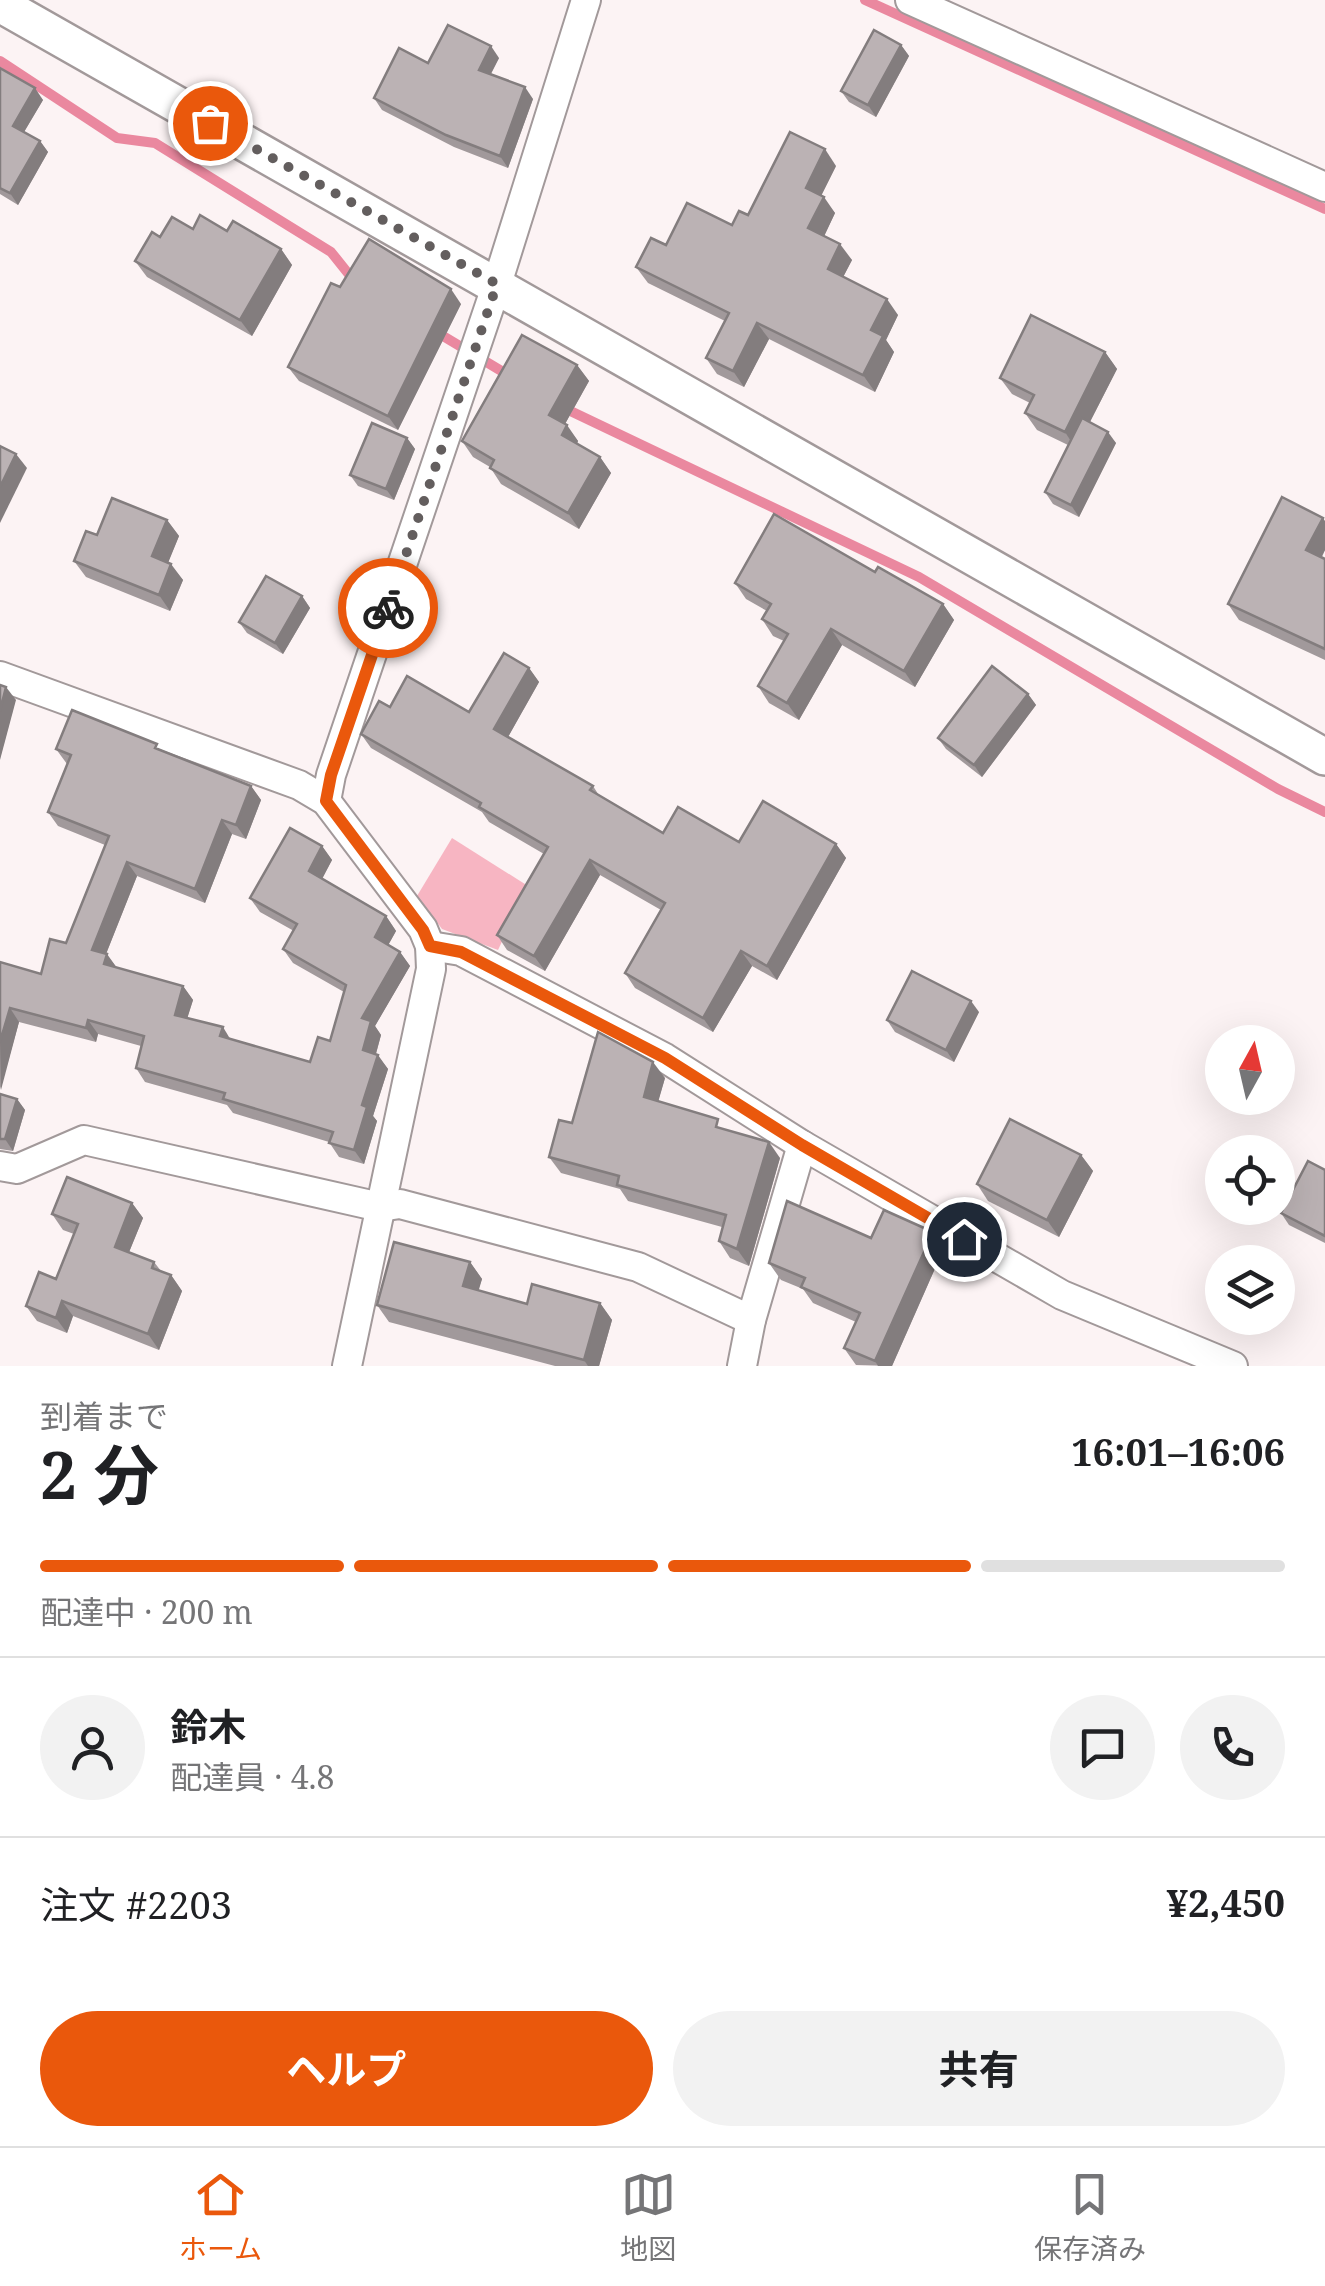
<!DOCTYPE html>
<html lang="ja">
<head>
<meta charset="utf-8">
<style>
	:root { --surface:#fff; --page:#f2f2f2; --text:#202124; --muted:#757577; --line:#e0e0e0; --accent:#ea580c }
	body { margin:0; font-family:"Noto Serif","Noto Sans JP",serif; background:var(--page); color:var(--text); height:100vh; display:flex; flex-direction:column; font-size:38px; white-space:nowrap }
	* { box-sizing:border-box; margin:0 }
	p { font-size:32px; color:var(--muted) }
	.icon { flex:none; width:55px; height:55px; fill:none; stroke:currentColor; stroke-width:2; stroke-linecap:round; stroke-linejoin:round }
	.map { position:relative; height:1366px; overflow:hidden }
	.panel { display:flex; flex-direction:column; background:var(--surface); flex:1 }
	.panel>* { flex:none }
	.needle { width:65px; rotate:8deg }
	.tools { position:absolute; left:1205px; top:1025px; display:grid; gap:20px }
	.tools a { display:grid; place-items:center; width:90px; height:90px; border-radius:50%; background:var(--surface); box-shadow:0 10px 40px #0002; font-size:50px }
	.pin { position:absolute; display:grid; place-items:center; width:85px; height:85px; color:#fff; margin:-42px; border:5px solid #fff; border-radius:50%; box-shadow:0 2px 10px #0007 }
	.courier { position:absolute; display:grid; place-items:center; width:100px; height:100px; margin:-50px; border:8px solid #ea580c; border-radius:50%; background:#fff; color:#222; box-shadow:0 2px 12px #0007 }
	.head em { font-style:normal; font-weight:700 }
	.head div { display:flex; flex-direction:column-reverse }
	.head { display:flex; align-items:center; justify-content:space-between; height:170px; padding:0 40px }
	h1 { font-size:65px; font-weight:700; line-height:75px }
	.bar { display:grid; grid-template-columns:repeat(4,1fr); gap:15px 10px; align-content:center; height:120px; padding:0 40px }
	.bar i { height:12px; border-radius:8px; background:var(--line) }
	.bar .active { background:var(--accent) }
	.bar p { grid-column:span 4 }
	.line { display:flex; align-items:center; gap:25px; padding:0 40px; border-top:2px solid var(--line) }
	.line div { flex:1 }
	.round { display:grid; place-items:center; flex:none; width:105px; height:105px; border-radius:52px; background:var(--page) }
	.primary-button { display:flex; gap:20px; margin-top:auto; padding:20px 40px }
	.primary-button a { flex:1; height:115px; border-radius:60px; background:var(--accent); color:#fff; font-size:40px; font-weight:700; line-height:115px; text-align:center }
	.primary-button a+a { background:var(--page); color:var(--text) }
	.tabs { display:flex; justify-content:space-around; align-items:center; height:140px; border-top:2px solid var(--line); background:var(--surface); font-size:28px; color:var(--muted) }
	.tabs a { display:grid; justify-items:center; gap:5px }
	.tabs .active { color:var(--accent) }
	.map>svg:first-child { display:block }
	.green { fill:#f7b5c2 }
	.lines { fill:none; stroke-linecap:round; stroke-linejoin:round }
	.stream { stroke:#ea889f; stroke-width:10 }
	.minor-casing { stroke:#a2999a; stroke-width:32 }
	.tertiary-casing { stroke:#a2999a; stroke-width:40 }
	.minor { stroke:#fff; stroke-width:28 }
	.tertiary { stroke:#fff; stroke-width:35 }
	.wall { fill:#a1999b }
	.shaded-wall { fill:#837d7e }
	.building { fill:#bbb2b4; stroke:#837d7e; stroke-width:2.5 }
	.done { stroke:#635e5e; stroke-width:10; stroke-dasharray:0 18 }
	.route { stroke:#ea580c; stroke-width:12 }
</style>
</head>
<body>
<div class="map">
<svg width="1325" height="1366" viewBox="0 0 1325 1366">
	<rect width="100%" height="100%" fill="#fcf3f4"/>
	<polygon class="green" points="452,838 528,886 498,950 442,929 417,896"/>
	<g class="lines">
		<g class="stream">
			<polyline points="865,0 1325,209"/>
			<polyline points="0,61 117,138 155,143 331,252 355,282"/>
			<polyline points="433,330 513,378"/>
			<polyline points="562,407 919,577 1278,789 1325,812"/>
		</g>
		<g class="minor-casing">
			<g id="minor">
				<polyline points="910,0 1325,187"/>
				<polyline points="0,676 299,785 326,801 423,929 430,946 431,969 347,1366"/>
				<polyline points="326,801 331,775 497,284 586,0"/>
				<polyline points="430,946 461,951 665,1058 802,1145 1062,1295 1233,1366"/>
				<polyline points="0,1166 17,1169 84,1140 380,1207 400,1204 638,1267 751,1320"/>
				<polyline points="742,1366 751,1320 802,1145"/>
			</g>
		</g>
		<g class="tertiary-casing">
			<polyline id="tertiary" points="0,4 1325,757"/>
		</g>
		<use href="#minor" class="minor"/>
		<use href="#tertiary" class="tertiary"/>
	</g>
	<g class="wall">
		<polygon points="901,45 909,56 876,117 849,102 841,91"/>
		<polygon points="499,58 491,74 533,99 508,168 454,147 382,110 374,98 428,63"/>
		<polygon points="0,68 43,100 24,132 40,141 48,152 18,205 0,194"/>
		<polygon points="836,166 821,196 835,213 824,236 852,260 843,277 898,315 886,340 894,352 875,392 769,339 744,387 717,374 706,358 725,321 648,283 636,267 666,245 732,225"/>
		<polygon points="193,229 227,231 281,249 292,265 252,336 147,277 135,261 160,237"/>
		<polygon points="340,287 461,304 398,430 299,381 288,367"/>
		<polygon points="1105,352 1117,369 1090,422 1116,443 1079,517 1053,504 1045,492 1068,445 1037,430 1025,413 1030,403 1012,394 1000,378"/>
		<polygon points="577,365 589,381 565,424 578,441 577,444 600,457 611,473 579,529 501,484 490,467 473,457 462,441"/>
		<polygon points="407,438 415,449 394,500 358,486 350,475"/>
		<polygon points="167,520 179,536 168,562 183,580 170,611 86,577 74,561 97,535"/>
		<polygon points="1325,521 1325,550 1322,557 1325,559 1325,660 1239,620 1228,604"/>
		<polygon points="875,572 943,604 954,620 915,687 842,645 799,720 769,703 758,686 784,641 773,636 762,619 767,611 746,599 735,583"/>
		<polygon points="302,596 310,608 283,654 247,633 239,622"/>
		<polygon points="529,668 539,682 508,737 593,786 600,797 663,833 739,842 836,844 846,858 777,980 752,966 713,1032 635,988 625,973 661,910 600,875 545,971 507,950 497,935 544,854 489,822 482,812 371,748 361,734 390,707 469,712"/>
		<polygon points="1028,694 1036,705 982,777 946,749 938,738"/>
		<polygon points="56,749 162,751 251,786 261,800 246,839 232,834 205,903 137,876 106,954 117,968 183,986 193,1000 187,1018 231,1039 310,1062 330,1041 344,992 293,963 283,949 294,931 260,912 250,898 322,846 332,860 322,878 386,916 396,931 388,945 400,952 410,966 375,1026 381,1035 376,1054 388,1069 373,1116 377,1121 364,1164 339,1157 329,1142 233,1113 227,1105 145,1082 136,1068 141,1046 98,1034 96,1042 19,1022 0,1090 0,962 41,974 66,943 105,845 58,826 48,812 67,764"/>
		<polygon points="979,1012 954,1062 895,1032 887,1020"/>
		<polygon points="665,1078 658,1101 726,1130 780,1158 749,1266 730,1258 719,1241 722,1227 628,1201 620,1189 561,1173 549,1157 572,1123"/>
		<polygon points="0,1094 17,1099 25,1110 13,1151 0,1149"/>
		<polygon points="1081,1155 1093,1171 1059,1237 988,1201 977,1184"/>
		<polygon points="1325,1170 1325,1243 1289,1225 1281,1213"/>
		<polygon points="132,1203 143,1218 129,1252 154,1262 161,1271 171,1275 182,1291 159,1350 73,1316 67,1333 37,1321 26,1306 56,1279 74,1234 63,1230 52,1214"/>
		<polygon points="871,1238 944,1248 892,1366 856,1365 844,1348 856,1322 813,1303 803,1289 781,1280 769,1263"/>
		<polygon points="470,1262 482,1279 478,1290 527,1304 600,1303 612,1320 599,1366 555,1366 389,1322 377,1305"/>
	</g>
	<g class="shaded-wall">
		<polygon points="901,45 909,56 876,117 868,105"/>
		<polygon points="491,46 499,58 487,81 479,70"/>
		<polygon points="525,87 533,99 508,168 500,156"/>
		<polygon points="35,88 43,100 21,137 13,126"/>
		<polygon points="40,141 48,152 18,205 10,193"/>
		<polygon points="825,149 836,166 817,204 806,188"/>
		<polygon points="824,197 835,213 820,245 808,228"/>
		<polygon points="840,244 852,260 839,285 828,269"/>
		<polygon points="281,249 292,265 252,336 240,320"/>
		<polygon points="451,289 461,304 398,430 388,416"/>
		<polygon points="887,299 898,315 886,340 894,352 875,392 863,375 871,330"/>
		<polygon points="757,323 769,339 744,387 733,371"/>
		<polygon points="1105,352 1117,369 1076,449 1065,432"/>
		<polygon points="577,365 589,381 561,431 549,415"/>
		<polygon points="567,425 578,441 573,451 562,435"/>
		<polygon points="1108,432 1116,443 1079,517 1071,505"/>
		<polygon points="407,438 415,449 394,500 386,489"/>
		<polygon points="16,454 27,468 0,523 0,487"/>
		<polygon points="600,457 611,473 579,529 568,513"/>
		<polygon points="1323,518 1325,521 1325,550 1317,565 1306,550"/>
		<polygon points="167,520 179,536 164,573 152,556"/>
		<polygon points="171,564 183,580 170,611 159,595"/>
		<polygon points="302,596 310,608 283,654 275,643"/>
		<polygon points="943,604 954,620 915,687 904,671"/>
		<polygon points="831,629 842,645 799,720 787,703"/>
		<polygon points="529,668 539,682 504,744 494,729"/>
		<polygon points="6,687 16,700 0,760 0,711"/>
		<polygon points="1028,694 1036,705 982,777 974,765"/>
		<polygon points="251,786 261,800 246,839 236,825"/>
		<polygon points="222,820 232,834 205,903 195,889"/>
		<polygon points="836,844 846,858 777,980 767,966"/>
		<polygon points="322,846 332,860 319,885 309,871"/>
		<polygon points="590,860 600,875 545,971 534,956"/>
		<polygon points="127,862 137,876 102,964 92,950"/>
		<polygon points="386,916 396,931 385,951 375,937"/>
		<polygon points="741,951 752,966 713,1032 703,1018"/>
		<polygon points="400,952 410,966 375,1026 381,1035 373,1064 363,1050 362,1018"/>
		<polygon points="107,954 117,968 104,964"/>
		<polygon points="183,986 193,1000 184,1029 175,1015"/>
		<polygon points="971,1001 979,1012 954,1062 946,1050"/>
		<polygon points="10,1008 19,1022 1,1090 0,1042"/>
		<polygon points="88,1020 98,1034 96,1042 86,1028"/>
		<polygon points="223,1027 232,1042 220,1036"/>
		<polygon points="378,1055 388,1069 373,1116 377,1121 364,1164 354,1150 362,1105"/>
		<polygon points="653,1062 665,1078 655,1113 644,1097"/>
		<polygon points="17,1099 25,1110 13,1151 5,1139"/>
		<polygon points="769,1142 780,1158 749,1266 737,1249"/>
		<polygon points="1081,1155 1093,1171 1059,1237 1047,1220"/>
		<polygon points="132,1203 143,1218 125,1262 115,1247"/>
		<polygon points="933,1232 944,1248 892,1366 878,1366 875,1361"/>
		<polygon points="470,1262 482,1279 475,1303 463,1286"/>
		<polygon points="171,1275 182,1291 159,1350 148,1334"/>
		<polygon points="62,1301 73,1316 67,1333 56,1318"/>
		<polygon points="600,1303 612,1320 599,1366 588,1366 584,1360"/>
	</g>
	<g class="building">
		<polygon points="448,25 491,46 479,70 525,87 500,156 446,135 374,98 399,48 428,63"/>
		<polygon points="874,30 901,45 868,105 841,91"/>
		<polygon points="0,68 35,88 13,126 40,141 10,193 0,188"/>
		<polygon points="790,132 825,149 806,188 824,197 808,228 840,244 828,269 887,299 871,330 883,336 863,375 757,323 733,371 706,358 729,313 636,267 651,238 666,245 687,203 732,225 739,211 748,215"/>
		<polygon points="200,215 227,231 233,221 281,249 240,320 135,261 152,232 160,237 172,217 193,229"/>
		<polygon points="369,239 451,289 388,416 288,367 331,283 340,287"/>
		<polygon points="1031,315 1105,352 1065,432 1025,413 1034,395 1000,378"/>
		<polygon points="522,335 577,365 549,415 567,425 562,435 600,457 568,513 490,468 494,460 462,441"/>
		<polygon points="1082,418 1108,432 1071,505 1045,492"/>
		<polygon points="372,423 407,438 386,489 350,475"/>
		<polygon points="0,446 16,454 0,487"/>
		<polygon points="1282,497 1323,518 1306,550 1325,559 1325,649 1228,604"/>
		<polygon points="112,498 167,520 152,556 171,564 159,595 74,561 86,531 97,535"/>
		<polygon points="774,514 875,572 878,567 943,604 904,671 831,629 787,703 758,686 788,634 762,619 771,604 735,583"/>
		<polygon points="266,576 302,596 275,643 239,622"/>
		<polygon points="504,653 529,668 494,729 593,786 590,790 663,833 678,807 739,842 763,801 836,844 767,966 741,951 703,1018 625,973 665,903 590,860 534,956 497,935 548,847 479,807 481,803 361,734 379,701 390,707 407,676 469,712"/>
		<polygon points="992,666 1028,694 974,765 938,738"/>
		<polygon points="0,685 6,687 0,711"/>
		<polygon points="72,710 157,744 155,748 251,786 236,825 222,820 195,889 127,862 92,950 107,954 104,964 183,986 175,1015 223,1027 220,1036 310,1062 318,1037 330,1041 346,985 283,949 297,924 250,898 290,828 322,846 309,871 386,916 375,937 400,952 362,1018 371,1021 363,1050 378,1055 362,1105 367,1107 354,1150 329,1143 333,1132 223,1099 225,1093 136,1068 144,1036 88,1020 86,1028 10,1008 0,1042 0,962 41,974 50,939 66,943 109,836 48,812 71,755 56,749"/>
		<polygon points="912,971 971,1001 946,1050 887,1020"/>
		<polygon points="598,1032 653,1062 644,1097 718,1119 716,1127 769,1142 737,1249 719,1241 726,1215 617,1185 619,1176 549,1157 559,1120 572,1123"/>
		<polygon points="0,1094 17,1099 5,1139 0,1139"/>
		<polygon points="1010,1119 1081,1155 1047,1220 977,1184"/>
		<polygon points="1308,1161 1325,1170 1325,1236 1281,1213"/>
		<polygon points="67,1177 132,1203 115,1247 154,1262 152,1268 171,1275 148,1334 62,1301 56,1318 26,1306 39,1272 56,1279 78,1224 52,1214"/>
		<polygon points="787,1201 871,1238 884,1210 933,1232 875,1361 844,1348 860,1313 801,1287 805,1278 769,1263"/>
		<polygon points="394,1242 470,1262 463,1286 527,1304 532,1284 600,1303 584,1360 377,1305"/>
	</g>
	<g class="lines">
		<polyline class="done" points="210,123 497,284 388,608"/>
		<polyline class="route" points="388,608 331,775 326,801 423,930 430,946 461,952 665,1058 802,1145 964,1239"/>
	</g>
</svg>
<div class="tools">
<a><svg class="needle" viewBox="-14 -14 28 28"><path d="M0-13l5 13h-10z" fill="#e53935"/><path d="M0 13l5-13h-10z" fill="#757577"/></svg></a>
<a><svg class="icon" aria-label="locate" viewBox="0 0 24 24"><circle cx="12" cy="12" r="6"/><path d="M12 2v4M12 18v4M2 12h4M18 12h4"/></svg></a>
<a><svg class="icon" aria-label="layers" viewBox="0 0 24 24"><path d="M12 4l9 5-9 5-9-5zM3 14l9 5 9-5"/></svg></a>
</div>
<div class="pin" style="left:210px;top:123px;background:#ea580c"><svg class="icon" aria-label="bag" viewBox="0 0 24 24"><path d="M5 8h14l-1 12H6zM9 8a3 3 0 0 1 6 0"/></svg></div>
<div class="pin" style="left:964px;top:1239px;background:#1f2937"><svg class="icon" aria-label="home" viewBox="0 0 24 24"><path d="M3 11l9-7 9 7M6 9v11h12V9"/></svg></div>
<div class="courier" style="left:388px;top:608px"><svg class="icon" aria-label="bike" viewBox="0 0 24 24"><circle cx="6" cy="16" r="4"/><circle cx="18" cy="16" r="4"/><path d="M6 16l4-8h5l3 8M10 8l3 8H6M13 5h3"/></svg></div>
</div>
<section class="panel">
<div class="head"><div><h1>2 分</h1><p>到着まで</p></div><em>16:01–16:06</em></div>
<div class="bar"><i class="active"></i><i class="active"></i><i class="active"></i><i></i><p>配達中 · 200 m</p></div>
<div class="line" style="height:180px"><a class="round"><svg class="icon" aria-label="person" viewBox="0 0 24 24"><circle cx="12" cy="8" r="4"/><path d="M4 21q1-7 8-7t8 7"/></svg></a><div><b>鈴木</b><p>配達員 · 4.8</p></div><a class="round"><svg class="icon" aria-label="chat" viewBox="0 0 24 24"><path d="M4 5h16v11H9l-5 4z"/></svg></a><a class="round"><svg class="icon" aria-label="phone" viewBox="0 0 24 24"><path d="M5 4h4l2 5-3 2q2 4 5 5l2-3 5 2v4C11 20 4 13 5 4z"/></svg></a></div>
<div class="line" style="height:130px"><div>注文 #2203</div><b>¥2,450</b></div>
<div class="primary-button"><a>ヘルプ</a><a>共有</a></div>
</section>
<nav class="tabs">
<a class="active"><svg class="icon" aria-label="home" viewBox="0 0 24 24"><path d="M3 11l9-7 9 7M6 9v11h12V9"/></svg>ホーム</a>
<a><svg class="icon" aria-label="map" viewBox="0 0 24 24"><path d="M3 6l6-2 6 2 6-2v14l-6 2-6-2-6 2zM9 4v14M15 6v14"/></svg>地図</a>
<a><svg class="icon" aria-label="saved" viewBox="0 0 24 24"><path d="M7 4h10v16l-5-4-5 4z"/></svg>保存済み</a>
</nav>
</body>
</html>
